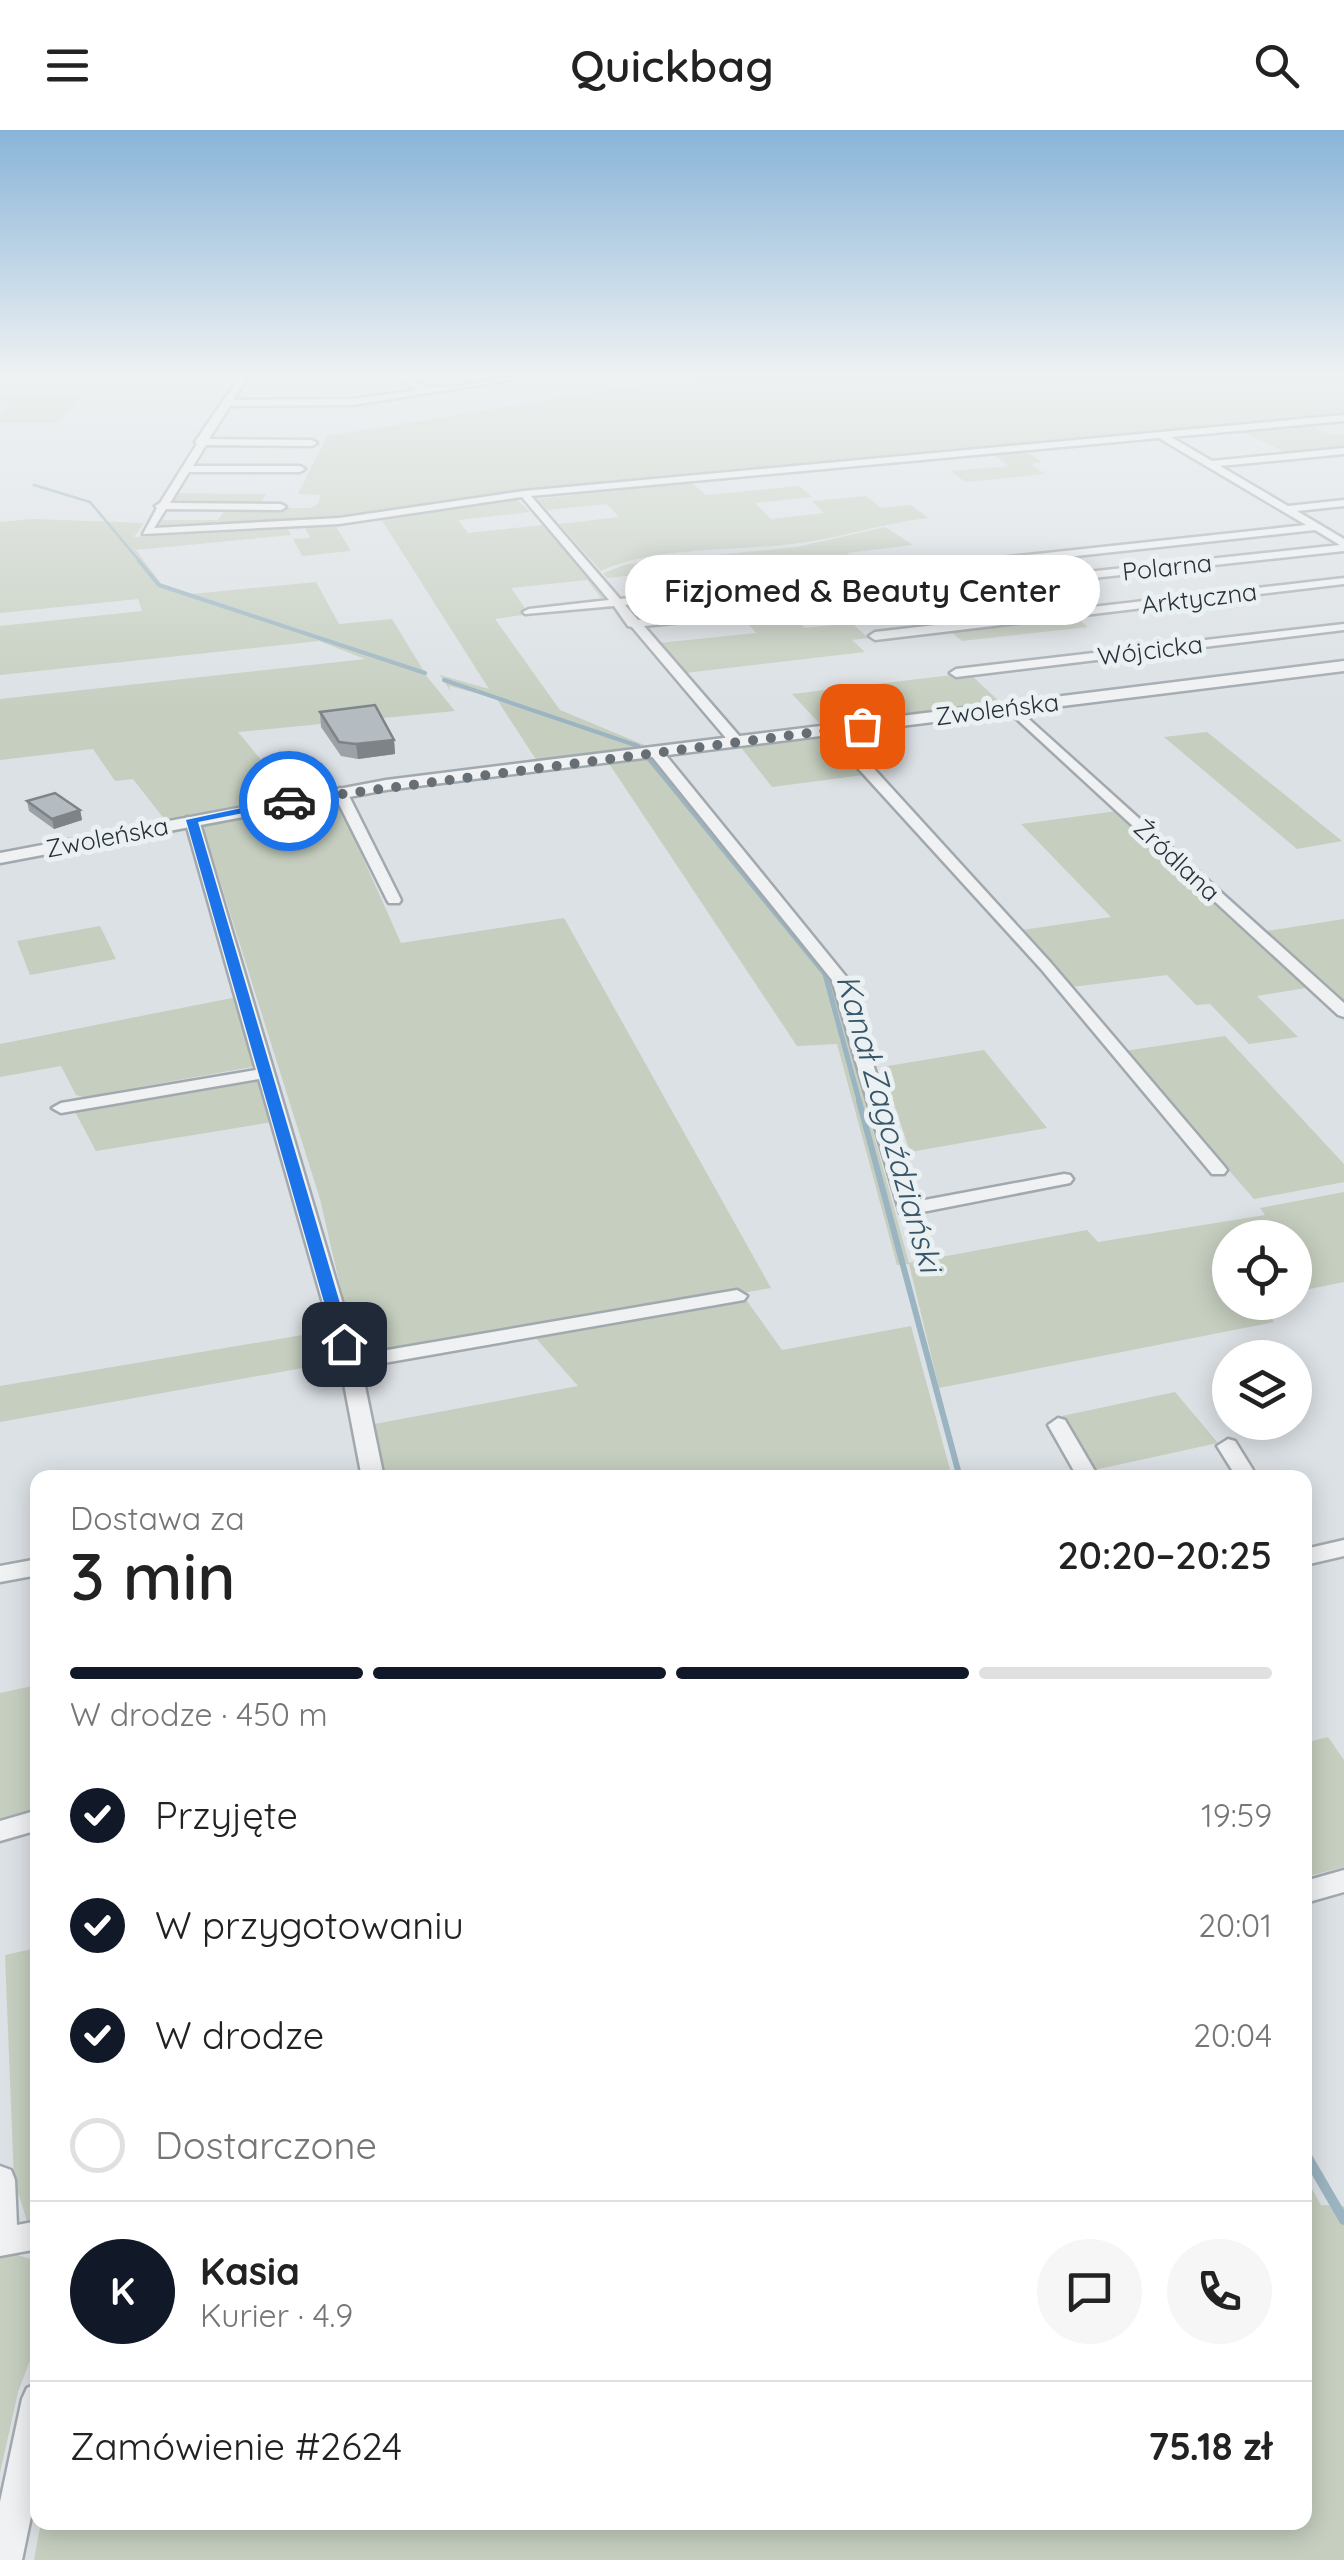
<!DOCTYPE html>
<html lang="pl">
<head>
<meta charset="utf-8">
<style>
	:root { --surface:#fff; --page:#f6f6f6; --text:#222; --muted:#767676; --line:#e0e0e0; --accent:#111827 }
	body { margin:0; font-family:Quicksand,sans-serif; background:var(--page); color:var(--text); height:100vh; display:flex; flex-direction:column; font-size:38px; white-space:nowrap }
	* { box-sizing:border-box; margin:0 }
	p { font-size:32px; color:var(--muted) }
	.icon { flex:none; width:55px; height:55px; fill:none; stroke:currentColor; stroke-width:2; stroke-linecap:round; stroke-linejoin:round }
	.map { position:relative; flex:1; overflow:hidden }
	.panel { position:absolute; left:30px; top:1340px; width:1282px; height:1060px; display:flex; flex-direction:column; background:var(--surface); border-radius:20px; box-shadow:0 5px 25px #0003 }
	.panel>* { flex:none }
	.controls { position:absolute; left:1212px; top:1090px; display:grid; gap:20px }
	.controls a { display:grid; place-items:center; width:100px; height:100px; border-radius:50%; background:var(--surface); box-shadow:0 5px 25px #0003; font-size:50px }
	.pin { position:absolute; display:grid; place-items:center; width:85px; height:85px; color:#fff; margin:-42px; border-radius:20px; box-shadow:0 5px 15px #0006 }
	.courier { position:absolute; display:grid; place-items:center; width:100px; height:100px; margin:-50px; border:8px solid #1a73e8; border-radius:50%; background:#fff; color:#222; box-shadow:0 2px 12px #0007 }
	.bubble { position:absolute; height:70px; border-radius:35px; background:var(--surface); box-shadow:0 5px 25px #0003; font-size:32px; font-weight:600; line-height:70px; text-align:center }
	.overview em { font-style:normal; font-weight:600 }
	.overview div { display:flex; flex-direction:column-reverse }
	.overview { display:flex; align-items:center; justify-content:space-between; height:170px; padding:0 40px }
	h1 { font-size:65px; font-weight:600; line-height:75px }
	.bar { display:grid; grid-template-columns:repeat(4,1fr); gap:15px 10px; align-content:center; height:120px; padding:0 40px }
	.bar i { height:12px; border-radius:8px; background:var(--line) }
	.bar .selected { background:var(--accent) }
	.bar p { grid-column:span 4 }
	.line { display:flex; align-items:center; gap:25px; padding:0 40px; border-top:2px solid var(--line) }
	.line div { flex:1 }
	.round { display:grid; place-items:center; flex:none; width:105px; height:105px; border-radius:52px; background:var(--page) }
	ol { padding:0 40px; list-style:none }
	li { display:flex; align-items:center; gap:30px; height:110px }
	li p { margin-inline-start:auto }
	li .icon { padding:10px; border-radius:50%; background:var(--accent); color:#fff; stroke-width:4 }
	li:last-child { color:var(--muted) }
	li i { width:55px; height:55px; border:5px solid var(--line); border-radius:50% }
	header { display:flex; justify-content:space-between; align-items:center; height:130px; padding:0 40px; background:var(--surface); font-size:45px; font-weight:600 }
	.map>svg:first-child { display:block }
	.green { fill:#c5cebf }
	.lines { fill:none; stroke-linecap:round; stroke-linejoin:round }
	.stream-far4 { stroke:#9bb4c1; stroke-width:2.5 }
	.stream-far3 { stroke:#9bb4c1; stroke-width:4 }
	.stream-far2 { stroke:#9bb4c1; stroke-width:5 }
	.stream-far1 { stroke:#9bb4c1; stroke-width:6 }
	.stream { stroke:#9bb4c1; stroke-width:10 }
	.minor-casing { stroke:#a2a9ae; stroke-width:5 }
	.tertiary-casing { stroke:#a2a9ae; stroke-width:5 }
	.minor { fill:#eff1f3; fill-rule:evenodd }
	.tertiary { fill:#eff1f3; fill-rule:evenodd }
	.wall { fill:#9ba1a6 }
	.shaded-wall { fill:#7e8387 }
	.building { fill:#b4bbc1; stroke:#7e8387; stroke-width:2.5 }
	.route { fill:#1a73e8 }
	.done { stroke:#676f75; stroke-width:10; stroke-dasharray:0 18 }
	.labels { text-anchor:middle; stroke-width:10; stroke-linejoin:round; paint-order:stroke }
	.far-street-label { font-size:25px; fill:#283139; stroke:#ebf0f3 }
	.water-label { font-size:32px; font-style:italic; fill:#375668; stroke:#ebf0f3 }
</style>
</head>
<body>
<header><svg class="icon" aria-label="menu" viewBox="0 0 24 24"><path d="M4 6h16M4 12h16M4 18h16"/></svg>Quickbag<svg class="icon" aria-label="search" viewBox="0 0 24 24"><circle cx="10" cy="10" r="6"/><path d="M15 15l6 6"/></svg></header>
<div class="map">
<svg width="1344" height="2430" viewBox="0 0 1344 2430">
	<rect width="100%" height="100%" fill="#dce1e5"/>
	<g class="green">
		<polygon points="715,243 1344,243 1344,286 501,364 320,391 155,398 157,390 218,390 226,378 310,378 318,374 321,365 298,364 327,306"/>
		<polygon points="0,265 77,266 81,267 58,293 0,293 0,285 11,273 0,272"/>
		<polygon points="1308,294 1330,305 1344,304 1344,320 1291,325 1240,301"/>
		<polygon points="1023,320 1042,332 1031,334 1045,344 965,352 951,341 1008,336 992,323"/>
		<path d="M 690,352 L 706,365 L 799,356 L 812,367 L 755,373 L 771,389 L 824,383 L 812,371 L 866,366 L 881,378 L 911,375 L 928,388 C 882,393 838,409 792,414 C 735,421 652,417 601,441 L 559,394 L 619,387 L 607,374 L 547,380 L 537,369 Z"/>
		<polygon points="176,363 266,364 259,376 168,375"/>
		<polygon points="515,368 530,382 458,390 468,403 542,395 609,471 603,471 587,450 511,458 529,484 495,489 560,580 649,617 537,631 496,568 449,556 451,562 440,545 489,559 381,389"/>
		<polygon points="32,389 144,393 134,407 288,399 291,405 136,420 162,455 192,464 316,452 339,494 392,489 428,548 455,581 238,602 290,665 165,690 133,649 115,651 93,619 0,630 0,569 365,529 319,511 0,545 0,496 142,481 138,469 0,483 0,392"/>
		<polygon points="335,395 351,421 302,426 293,409 310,408 305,397"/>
		<polygon points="885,397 913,415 847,423 870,444 831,448 808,427 733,435 752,456 714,461 692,439 607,448 603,443 627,434 797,417"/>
		<polygon points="786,480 805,498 852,493 868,508 852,510 865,522 685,543 659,513 756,503 740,485"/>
		<polygon points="1072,484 1088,497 962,511 947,499"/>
		<polygon points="969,543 1001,573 821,595 792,564"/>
		<polygon points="1207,602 1342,711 1297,719 1164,607"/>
		<polygon points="829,605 864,645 772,657 740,616"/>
		<polygon points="654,627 831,848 909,1133 1087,1100 1098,1112 1265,1085 1260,1078 1344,1062 1344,1152 1295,1162 1295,1108 1230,1108 1230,1172 1260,1173 1274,1192 939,1258 909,1134 897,1135 837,914 797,916 608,632"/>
		<polygon points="337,670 401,813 564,788 771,1158 357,1229 320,1069 202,694"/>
		<polygon points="1117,681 1312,857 1257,866 1298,907 1249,914 1210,874 1196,875 1167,845 1072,857 1022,800 1111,787 1021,694"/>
		<polygon points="1344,789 1344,871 1266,801"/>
		<polygon points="100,796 116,829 30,845 17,811"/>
		<polygon points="237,867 257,936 83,967 76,965 61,936 0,947 0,914"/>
		<polygon points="1225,906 1344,1034 1344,1052 1254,1069 1124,921"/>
		<polygon points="984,920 1047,998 910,1022 882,937"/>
		<polygon points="259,948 272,992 96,1021 74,980"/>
		<polygon points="745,1168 782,1220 911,1196 952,1347 384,1347 369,1295 578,1256 533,1205"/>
		<polygon points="332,1200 342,1231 0,1292 0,1256"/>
		<polygon points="1175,1262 1218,1313 1094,1340 1062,1286"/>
		<polygon points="37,1555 37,1679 0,1690 0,1563"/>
		<polygon points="1328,1607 1344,1630 1344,1737 1305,1747 1305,1613"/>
		<polygon points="37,1818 37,2093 28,2094 14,2050 5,1825"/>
		<polygon points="1305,2047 1321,2075 1344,2076 1344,2430 34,2430 41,2392 1305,2392"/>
		<polygon points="14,2124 37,2131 37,2212 18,2262 0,2343 0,2127"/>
	</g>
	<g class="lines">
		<polyline class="stream-far4" points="34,355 90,372 142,434"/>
		<g class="stream-far3">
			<polyline points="139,431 159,455 425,543"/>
			<polyline points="444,550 638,616 685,673"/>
		</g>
		<polyline class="stream-far2" points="683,670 825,844 860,974"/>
		<polyline class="stream-far1" points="859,971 960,1348"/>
		<polyline class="stream" points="1305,2023 1344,2090"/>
		<g class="minor-casing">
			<g id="minor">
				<path d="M 242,243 L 250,243 L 233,270 L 353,269 L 419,260 L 389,243 C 405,243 418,257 433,257 C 473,258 513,243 553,243 L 353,275 L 230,276 L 209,309 L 312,310 L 317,313 L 312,316 L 206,315 L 193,336 L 300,336 L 305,339 L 300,342 L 189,342 L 170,373 L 281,374 L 286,377 L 281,380 L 166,379 L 154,398 L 339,388 L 524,361 L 1344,285 L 1344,291 L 1171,307 L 1212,331 L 1344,318 L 1344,324 L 1220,336 L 1288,376 L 1344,370 L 1344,376 L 1297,381 L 1344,409 L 1344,421 L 644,496 L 741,608 L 742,611 L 736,615 L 731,614 L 632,497 L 628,496 L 614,476 L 525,484 L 523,482 L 529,479 L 609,470 L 522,367 L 339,394 L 143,404 L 157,378 L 155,376 L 160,373 L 197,314 L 195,312 ZM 1159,308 L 1306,395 L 620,469 L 531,366 ZM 1315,400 L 1340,415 L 638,490 L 625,475 Z"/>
				<polygon points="1344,448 1344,454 875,510 869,506 875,502"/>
				<polygon points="1344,494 1344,500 956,547 950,543 956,539"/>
				<polygon points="1011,573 1344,873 1344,887 1338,885 1007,580 1005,577"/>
				<polygon points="825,596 835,596 1051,833 1224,1036 1227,1040 1224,1044 1212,1044 1041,839 825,602"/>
				<polygon points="650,618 660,618 848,849 914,1072 1064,1044 1070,1045 1073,1049 1070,1053 907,1085 900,1083 832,850 650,624"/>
				<polygon points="340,658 347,662 401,770 399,773 389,773 387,770 333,662"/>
				<polygon points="187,687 199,690 358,1225 737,1160 747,1166 744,1170 361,1237 384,1348 362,1348 340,1233 259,949 61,983 52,978 61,973 256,940 185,690"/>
				<polygon points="1058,1288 1065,1290 1099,1348 1078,1348 1048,1295"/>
				<polygon points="1228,1309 1235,1311 1258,1348 1237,1348 1217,1316"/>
				<polygon points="1344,1410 1344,1426 1305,1435 1305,1419"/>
				<polygon points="38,1429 38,1445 0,1452 0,1436"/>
				<polygon points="38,1680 38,1700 0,1711 0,1691"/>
				<polygon points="1344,1740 1344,1762 1305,1773 1305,1751"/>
				<polygon points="0,2036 11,2040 15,2050 17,2095 38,2091 38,2119 0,2126"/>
				<polygon points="38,2253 38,2353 22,2430 0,2430 0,2372 22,2269 27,2258"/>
			</g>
		</g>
		<g class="tertiary-casing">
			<polygon id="tertiary" points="1344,531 1344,541 386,660 0,733 0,723 386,650"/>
		</g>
		<use href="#minor" class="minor"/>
		<use href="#tertiary" class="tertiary"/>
	</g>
	<g class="wall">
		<polygon points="320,582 394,610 395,624 358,629 341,626 321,597"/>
		<polygon points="27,671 80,680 82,690 54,699 29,681"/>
	</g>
	<g class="shaded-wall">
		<polygon points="394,610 395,624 358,629 356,614"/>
		<polygon points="80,680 82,690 54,699 52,689"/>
	</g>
	<g class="building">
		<polygon points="375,575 394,610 356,614 339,612 320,582"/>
		<polygon points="55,663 80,680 52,689 27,671"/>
	</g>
	<linearGradient id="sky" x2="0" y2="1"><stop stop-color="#89b4d8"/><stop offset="0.42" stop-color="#eff2f3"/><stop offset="1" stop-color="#eff2f3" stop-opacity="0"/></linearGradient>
	<rect width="1344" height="583" fill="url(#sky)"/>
	<polygon class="route" points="289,668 293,673 198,692 352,1214 344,1219 336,1214 186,690"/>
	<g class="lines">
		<polyline class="done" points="289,671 862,596"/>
	</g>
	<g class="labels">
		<g class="far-street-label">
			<text transform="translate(1167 437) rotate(-6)" y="9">Polarna</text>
			<text transform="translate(1199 468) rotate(-7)" y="9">Arktyczna</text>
			<text transform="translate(1150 520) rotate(-7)" y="9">Wójcicka</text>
			<text transform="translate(997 579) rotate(-7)" y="9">Zwoleńska</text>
			<text transform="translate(107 707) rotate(-11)" y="9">Zwoleńska</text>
			<text transform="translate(1177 730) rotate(43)" y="9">Źródlana</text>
		</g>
		<g class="water-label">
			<text transform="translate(889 993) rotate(74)" y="11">Kanał Zagoździański</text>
		</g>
	</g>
</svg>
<div class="controls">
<a><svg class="icon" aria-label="locate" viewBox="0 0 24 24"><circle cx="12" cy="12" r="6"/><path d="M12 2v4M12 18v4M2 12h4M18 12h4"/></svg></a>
<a><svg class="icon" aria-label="layers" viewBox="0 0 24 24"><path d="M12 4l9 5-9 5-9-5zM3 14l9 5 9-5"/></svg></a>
</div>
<div class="pin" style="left:862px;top:596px;background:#ea580c"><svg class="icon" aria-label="bag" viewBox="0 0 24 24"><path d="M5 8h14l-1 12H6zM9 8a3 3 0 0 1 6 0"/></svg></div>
<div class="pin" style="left:344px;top:1214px;background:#1f2937"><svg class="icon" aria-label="home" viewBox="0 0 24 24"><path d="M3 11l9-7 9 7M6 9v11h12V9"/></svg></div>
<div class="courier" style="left:289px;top:671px"><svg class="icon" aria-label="car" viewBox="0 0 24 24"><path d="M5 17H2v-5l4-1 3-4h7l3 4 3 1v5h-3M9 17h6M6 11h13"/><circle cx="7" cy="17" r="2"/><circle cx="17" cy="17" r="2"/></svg></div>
<div class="bubble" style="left:625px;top:425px;width:475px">Fizjomed &amp; Beauty Center</div>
<section class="panel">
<div class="overview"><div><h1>3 min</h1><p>Dostawa za</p></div><em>20:20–20:25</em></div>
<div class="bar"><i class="selected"></i><i class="selected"></i><i class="selected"></i><i></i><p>W drodze · 450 m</p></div>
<ol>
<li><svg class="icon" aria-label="check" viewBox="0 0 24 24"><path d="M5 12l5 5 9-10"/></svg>Przyjęte<p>19:59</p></li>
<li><svg class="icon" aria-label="check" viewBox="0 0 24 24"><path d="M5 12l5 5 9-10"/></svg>W przygotowaniu<p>20:01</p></li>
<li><svg class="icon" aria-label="check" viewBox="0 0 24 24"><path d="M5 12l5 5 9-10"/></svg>W drodze<p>20:04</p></li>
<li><i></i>Dostarczone</li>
</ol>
<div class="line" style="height:180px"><b class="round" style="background:var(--accent);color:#fff">K</b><div><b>Kasia</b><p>Kurier · 4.9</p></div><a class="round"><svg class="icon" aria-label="chat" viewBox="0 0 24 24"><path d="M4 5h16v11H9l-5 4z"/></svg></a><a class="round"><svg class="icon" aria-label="phone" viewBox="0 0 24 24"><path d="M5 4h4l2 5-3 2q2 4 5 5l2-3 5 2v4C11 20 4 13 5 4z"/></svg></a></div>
<div class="line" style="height:130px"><div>Zamówienie #2624</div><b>75.18 zł</b></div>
</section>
</div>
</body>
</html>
